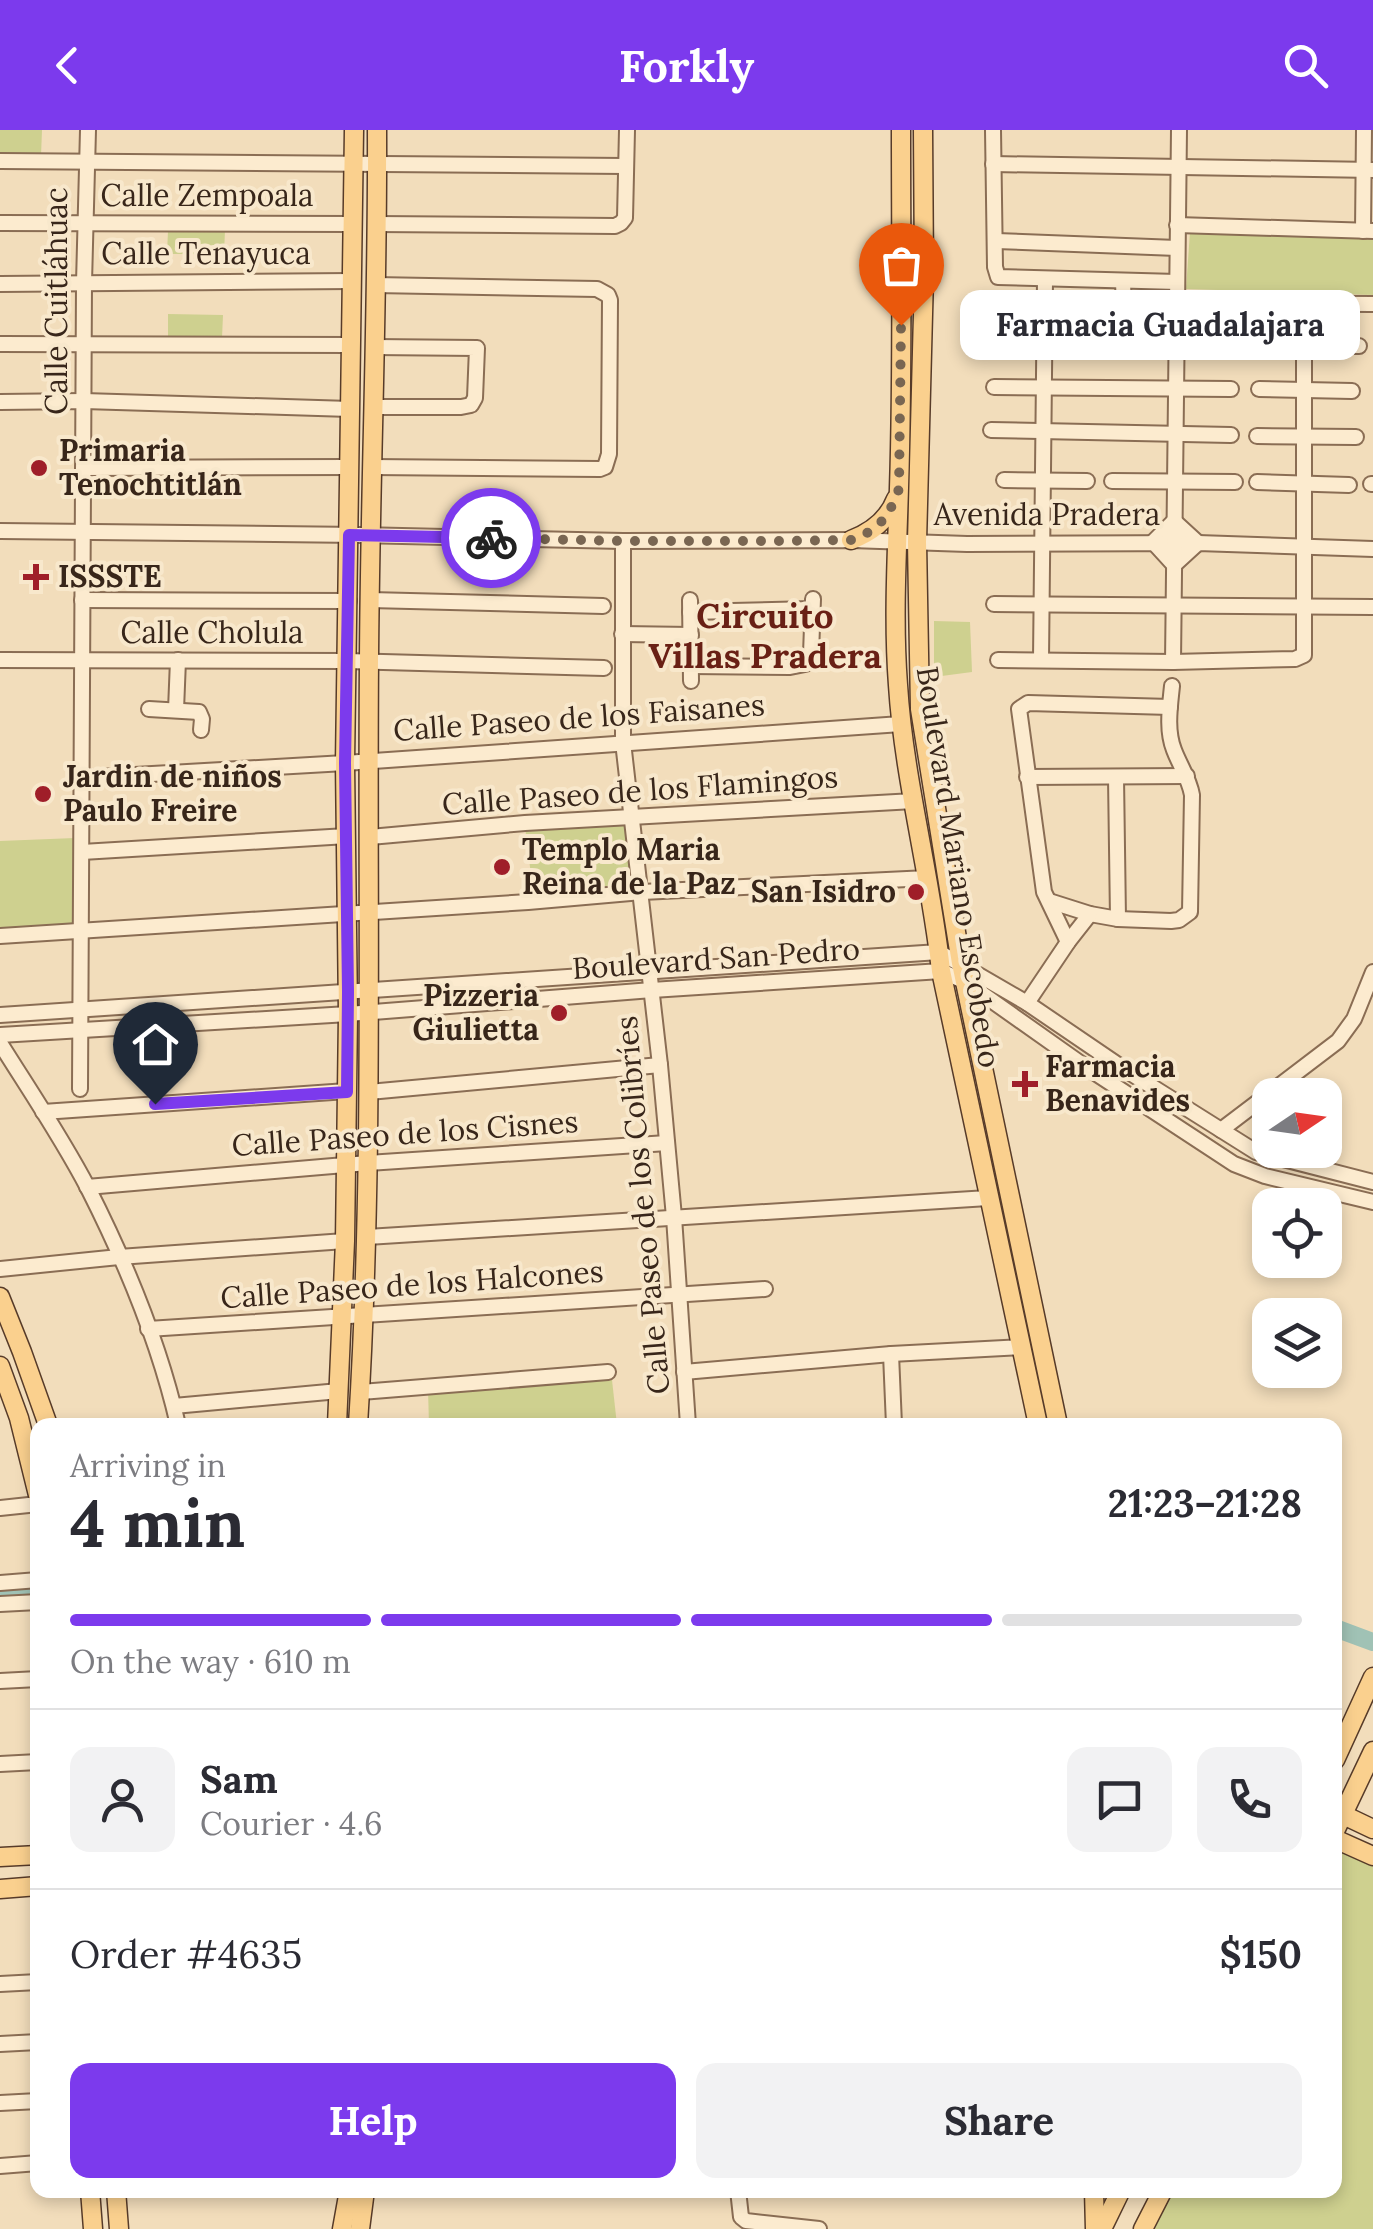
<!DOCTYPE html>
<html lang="en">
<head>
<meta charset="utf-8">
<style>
	:root { --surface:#fff; --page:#f2f2f3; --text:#2b2b33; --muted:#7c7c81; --line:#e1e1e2; --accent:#7c3aed }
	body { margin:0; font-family:Lora,serif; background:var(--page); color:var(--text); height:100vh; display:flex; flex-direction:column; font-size:38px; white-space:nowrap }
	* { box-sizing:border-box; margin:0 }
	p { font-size:32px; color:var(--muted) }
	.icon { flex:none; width:55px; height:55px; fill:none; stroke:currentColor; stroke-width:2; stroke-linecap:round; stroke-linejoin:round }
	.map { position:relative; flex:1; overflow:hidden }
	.drawer { position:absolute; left:30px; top:1288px; width:1312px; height:780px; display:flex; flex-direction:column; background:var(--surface); border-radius:20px; box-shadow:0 5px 15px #0003 }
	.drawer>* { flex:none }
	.needle { width:65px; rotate:77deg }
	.buttons { position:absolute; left:1252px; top:948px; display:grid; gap:20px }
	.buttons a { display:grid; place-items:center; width:90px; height:90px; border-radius:20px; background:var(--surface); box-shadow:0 5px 15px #0003; font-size:50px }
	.pin { position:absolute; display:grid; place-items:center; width:85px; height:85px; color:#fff; margin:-102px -42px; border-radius:50% 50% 50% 0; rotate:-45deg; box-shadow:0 0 10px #0007 }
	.pin .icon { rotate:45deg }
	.courier { position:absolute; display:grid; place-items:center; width:100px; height:100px; margin:-50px; border:8px solid #7c3aed; border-radius:50%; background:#fff; color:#222; box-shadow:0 2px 12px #0007 }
	.bubble { position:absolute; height:70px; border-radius:20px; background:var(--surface); box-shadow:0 5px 15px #0003; font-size:32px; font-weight:800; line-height:70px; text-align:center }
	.overview em { font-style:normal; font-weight:800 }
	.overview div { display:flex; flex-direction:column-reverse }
	.overview { display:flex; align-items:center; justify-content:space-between; height:170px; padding:0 40px }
	h1 { font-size:65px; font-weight:800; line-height:75px }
	.bar { display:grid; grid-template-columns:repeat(4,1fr); gap:15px 10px; align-content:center; height:120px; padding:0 40px }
	.bar i { height:12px; border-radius:8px; background:var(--line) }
	.bar .current { background:var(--accent) }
	.bar p { grid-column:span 4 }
	.line { display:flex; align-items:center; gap:25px; padding:0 40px; border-top:2px solid var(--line) }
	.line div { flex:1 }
	.round { display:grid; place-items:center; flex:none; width:105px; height:105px; border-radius:20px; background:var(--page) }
	.cta { display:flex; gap:20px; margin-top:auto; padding:20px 40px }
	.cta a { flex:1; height:115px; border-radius:20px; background:var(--accent); color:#fff; font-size:40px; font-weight:800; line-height:115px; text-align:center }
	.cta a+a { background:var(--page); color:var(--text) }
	header { display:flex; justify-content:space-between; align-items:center; height:130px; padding:0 40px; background:var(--accent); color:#fff; font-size:45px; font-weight:800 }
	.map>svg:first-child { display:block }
	.green { fill:#ced08f }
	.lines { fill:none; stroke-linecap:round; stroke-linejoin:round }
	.river { stroke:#a0c2b5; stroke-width:18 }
	.minor-casing { stroke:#8a6d54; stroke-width:18 }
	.major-casing { stroke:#573b29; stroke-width:21 }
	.minor { stroke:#fcebcf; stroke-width:14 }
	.major { stroke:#fad08e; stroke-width:18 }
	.done { stroke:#796652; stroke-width:10; stroke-dasharray:0 18 }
	.route { stroke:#7c3aed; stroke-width:12 }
	.poi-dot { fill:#9f1e29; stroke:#f8e8cc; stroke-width:4 }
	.labels { text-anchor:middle; stroke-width:8; stroke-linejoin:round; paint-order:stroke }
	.street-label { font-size:30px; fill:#38261a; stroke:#f8e8cc }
	.poi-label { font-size:30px; font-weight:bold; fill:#38261a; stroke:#f8e8cc; text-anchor:start }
	.quarter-label { font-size:35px; font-weight:bold; fill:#692015; stroke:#f8e8cc }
</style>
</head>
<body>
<header><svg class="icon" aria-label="back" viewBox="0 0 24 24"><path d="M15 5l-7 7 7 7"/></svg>Forkly<svg class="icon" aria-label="search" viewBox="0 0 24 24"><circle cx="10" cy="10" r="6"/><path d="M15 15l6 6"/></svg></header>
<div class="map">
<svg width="1373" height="2099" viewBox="0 0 1373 2099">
	<rect width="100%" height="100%" fill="#f2ddbb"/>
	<g class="green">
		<polygon points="0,0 42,0 41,26 0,25"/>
		<polygon points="225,100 224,124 167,124 168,101"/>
		<polygon points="1190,102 1373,105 1373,165 1186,159"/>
		<polygon points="168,184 223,185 222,208 168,208"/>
		<polygon points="934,491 970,492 972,542 934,547"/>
		<polygon points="629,692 636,758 534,769 525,697"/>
		<polygon points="75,708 76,795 0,800 0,711"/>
		<polygon points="612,1250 617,1295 429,1295 428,1259"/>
		<polygon points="1335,1711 1373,1730 1373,2099 1139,2099 1159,2060 1335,2060"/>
	</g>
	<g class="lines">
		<g class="river">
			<polyline points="0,1463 38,1461"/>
			<polyline points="1335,1498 1373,1512"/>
		</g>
		<g class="minor-casing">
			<g id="minor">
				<polyline points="993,0 995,137 998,147 1177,152"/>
				<polyline points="0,31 625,36"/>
				<polyline points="993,34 1373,40"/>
				<polyline points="0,93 354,94"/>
				<polyline points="376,94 615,96 621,93 625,88 627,0"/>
				<polyline points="1177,95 1373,101"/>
				<polyline points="1363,101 1364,0"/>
				<polyline points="996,111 1177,118"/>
				<polyline points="1123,151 1125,212"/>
				<polyline points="0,154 352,151"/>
				<polyline points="1176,173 1373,174"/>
				<polyline points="996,211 1084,211"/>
				<polyline points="1106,212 1234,214"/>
				<polyline points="0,214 352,215"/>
				<polyline points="1256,215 1359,216"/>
				<polyline points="994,257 1231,259"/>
				<polyline points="1259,259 1352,261"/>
				<polyline points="0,272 84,271 350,279"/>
				<polyline points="373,277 461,277 471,275 475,268 477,218 374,217"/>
				<polyline points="991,300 1231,305"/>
				<polyline points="1257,306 1356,307"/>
				<polyline points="372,337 600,339 605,337 609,324 610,170 608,165 597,159 375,155"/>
				<polyline points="83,338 349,337"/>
				<polyline points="1004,350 1087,351"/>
				<polyline points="1112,351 1235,352"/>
				<polyline points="1257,352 1349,355"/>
				<polyline points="1371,354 1373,354"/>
				<polygon points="1174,391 1198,413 1174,435 1153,412"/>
				<polyline points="0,401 359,405 623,411 851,410 967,414 1198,413 1373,419"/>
				<polyline points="623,411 623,612 660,935 674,1087 688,1295"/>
				<polyline points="82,470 349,471"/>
				<polyline points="370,470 603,476"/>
				<polyline points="690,470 691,551"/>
				<polyline points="994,474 1373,477"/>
				<polyline points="690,482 812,479"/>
				<polyline points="622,504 691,505"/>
				<polyline points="0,530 347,531 604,538"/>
				<polyline points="998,530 1173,532 1295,529 1304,525 1304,173"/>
				<polyline points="1041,530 1045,150"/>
				<polyline points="1173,532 1179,0"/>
				<polyline points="691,536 790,537 805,534 811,524 813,469"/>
				<polyline points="149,579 199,582 202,589 201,600"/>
				<polyline points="176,580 178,530"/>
				<polyline points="1027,647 1187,646"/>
				<polyline points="1116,647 1118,789"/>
				<polyline points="82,648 345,633 901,594"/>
				<polyline points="370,707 525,693 914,671"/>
				<polyline points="82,722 347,706"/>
				<path d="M 1049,771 L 1090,784 L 1118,789 L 1171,791 L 1179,790 L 1190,782 L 1192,665 C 1189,648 1180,636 1174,620 C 1166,600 1170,576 1172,556"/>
				<polyline points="0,806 528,772 642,762 928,748"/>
				<polyline points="1068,812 1044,762 1019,579 1028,573 1170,577"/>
				<polyline points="1027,873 1068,812 1090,784"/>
				<polyline points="0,885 939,822 1027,873 1124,939 1256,1022 1373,1052"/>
				<polyline points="0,905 348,884 652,860 941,841 964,851 1080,933 1234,1034 1265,1046 1373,1072"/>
				<path d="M 0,913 C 30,961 62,1008 88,1058 C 125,1131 160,1216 178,1295"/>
				<polyline points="80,959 84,153 88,0"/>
				<polyline points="369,962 660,935"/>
				<polyline points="43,982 347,961"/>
				<polyline points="1221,1000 1338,911 1354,889 1373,842"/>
				<polyline points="87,1057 368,1033 667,1013"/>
				<polyline points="367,1107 988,1068"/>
				<polyline points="0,1139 119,1127 345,1111"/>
				<polyline points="148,1199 765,1159"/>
				<polyline points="891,1224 894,1295"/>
				<polyline points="684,1242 891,1224 1022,1217"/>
				<polyline points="361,1262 608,1242"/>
				<polyline points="174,1276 339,1261"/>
				<polyline points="0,1378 38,1374"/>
				<polyline points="0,1453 38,1450"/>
				<polyline points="0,1474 38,1472"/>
				<polyline points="0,1551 38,1549"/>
				<polyline points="0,1634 38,1632"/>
				<polyline points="0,1854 38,1852"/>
				<polyline points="0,1914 38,1912"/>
				<polyline points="0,1973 38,1971"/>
				<polyline points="0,2036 38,2033"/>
				<polyline points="738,2060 741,2087 746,2091 819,2099"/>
			</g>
		</g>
		<g class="major-casing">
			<g id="major">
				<path d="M 901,0 C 901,119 903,239 899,358 C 897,424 893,490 898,555 C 904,651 931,746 941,841 L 1038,1295"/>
				<polyline points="923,0 924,146 917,412 920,579 961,833 1058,1295"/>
				<path d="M 851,410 C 872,402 888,390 896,369"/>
				<polyline points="0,1167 22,1222 48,1295"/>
				<polyline points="0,1236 19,1288 38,1365"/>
				<polyline points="337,1295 345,1111 348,884 345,633 354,0"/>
				<path d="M 358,1295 C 374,1040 367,785 369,530 C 370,353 378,177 377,0"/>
				<polyline points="1335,1630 1373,1547"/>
				<polyline points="1335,1681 1373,1699"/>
				<polyline points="1335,1701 1373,1621"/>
				<polyline points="1335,1709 1373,1726"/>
				<polyline points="0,1727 38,1725"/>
				<polyline points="0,1759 38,1756"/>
				<polyline points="90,2060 93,2099"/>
				<polyline points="116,2060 119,2099"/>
				<polyline points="1094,2060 1095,2099"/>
				<polyline points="342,2099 349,2060"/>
				<polyline points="360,2099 365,2060"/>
				<polyline points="1102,2099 1121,2060"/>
				<polyline points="1143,2099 1163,2060"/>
			</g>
		</g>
		<use href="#minor" class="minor"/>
		<use href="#major" class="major"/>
	</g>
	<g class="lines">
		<polyline class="done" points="491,408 623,411 776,411 851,410 867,403 887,387 899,359 901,195"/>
		<polyline class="route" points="155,974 347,962 348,862 345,633 349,405 491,408"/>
	</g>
	<g class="poi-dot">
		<circle cx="39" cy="338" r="10"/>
		<path d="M31 432h10v10h10v10h-10v10h-10v-10h-10v-10h10z"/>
		<circle cx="43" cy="664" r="10"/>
		<circle cx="502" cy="737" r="10"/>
		<circle cx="916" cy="762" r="10"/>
		<circle cx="559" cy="883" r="10"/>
		<path d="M1020 939h10v10h10v10h-10v10h-10v-10h-10v-10h10z"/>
	</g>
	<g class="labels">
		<g class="street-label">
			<text x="207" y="76">Calle Zempoala</text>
			<text x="206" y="134">Calle Tenayuca</text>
			<text transform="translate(57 171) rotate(-90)" y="10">Calle Cuitláhuac</text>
			<text x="1047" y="395">Avenida Pradera</text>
			<text x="212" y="513">Calle Cholula</text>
			<text transform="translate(579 588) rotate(-4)" y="10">Calle Paseo de los Faisanes</text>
			<text transform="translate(640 661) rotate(-4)" y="10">Calle Paseo de los Flamingos</text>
			<text transform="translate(958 737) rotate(81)" y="10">Boulevard Mariano Escobedo</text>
			<text transform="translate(716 829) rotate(-4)" y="10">Boulevard San Pedro</text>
			<text transform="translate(405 1004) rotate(-4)" y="10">Calle Paseo de los Cisnes</text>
			<text transform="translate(643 1075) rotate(-95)" y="10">Calle Paseo de los Colibríes</text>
			<text transform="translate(412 1155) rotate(-4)" y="10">Calle Paseo de los Halcones</text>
		</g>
		<g class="poi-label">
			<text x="59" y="331">Primaria<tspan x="59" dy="34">Tenochtitlán</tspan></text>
			<text x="58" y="457">ISSSTE</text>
			<text x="63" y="657">Jardin de niños<tspan x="63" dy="34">Paulo Freire</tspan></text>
			<text x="522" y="730">Templo Maria<tspan x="522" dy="34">Reina de la Paz</tspan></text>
			<text x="896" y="772" text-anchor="end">San Isidro</text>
			<text x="539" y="876" text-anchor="end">Pizzeria<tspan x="539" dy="34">Giulietta</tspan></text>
			<text x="1045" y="947">Farmacia<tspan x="1045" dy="34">Benavides</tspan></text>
		</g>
		<g class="quarter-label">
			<text x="765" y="498">Circuito<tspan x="765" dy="40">Villas Pradera</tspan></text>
		</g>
	</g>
</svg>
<div class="buttons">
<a><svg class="needle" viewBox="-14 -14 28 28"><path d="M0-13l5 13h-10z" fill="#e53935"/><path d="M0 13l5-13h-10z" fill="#7c7c81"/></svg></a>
<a><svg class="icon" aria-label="locate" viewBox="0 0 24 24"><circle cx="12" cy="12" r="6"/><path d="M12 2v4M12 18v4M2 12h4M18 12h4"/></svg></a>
<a><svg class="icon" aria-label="layers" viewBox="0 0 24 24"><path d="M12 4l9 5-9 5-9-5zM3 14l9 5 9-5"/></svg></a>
</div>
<div class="pin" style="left:901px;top:195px;background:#ea580c"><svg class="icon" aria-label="bag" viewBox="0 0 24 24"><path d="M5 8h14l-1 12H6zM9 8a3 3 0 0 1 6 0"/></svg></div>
<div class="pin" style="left:155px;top:974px;background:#1f2937"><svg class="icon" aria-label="home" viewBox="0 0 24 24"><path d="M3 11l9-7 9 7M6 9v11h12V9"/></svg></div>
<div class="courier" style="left:491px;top:408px"><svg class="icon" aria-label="bike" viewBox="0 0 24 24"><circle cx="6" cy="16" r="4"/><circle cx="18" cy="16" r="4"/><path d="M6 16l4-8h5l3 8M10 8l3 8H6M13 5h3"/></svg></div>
<div class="bubble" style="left:960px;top:160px;width:400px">Farmacia Guadalajara</div>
<section class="drawer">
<div class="overview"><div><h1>4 min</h1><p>Arriving in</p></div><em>21:23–21:28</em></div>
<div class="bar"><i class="current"></i><i class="current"></i><i class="current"></i><i></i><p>On the way · 610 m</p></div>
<div class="line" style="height:180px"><a class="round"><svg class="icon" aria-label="person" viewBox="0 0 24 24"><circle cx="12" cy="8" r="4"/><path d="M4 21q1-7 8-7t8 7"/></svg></a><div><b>Sam</b><p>Courier · 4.6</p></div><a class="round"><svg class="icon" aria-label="chat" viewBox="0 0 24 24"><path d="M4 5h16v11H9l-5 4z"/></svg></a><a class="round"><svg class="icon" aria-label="phone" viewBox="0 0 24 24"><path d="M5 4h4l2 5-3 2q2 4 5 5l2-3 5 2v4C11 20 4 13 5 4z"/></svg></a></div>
<div class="line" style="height:130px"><div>Order #4635</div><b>$150</b></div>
<div class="cta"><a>Help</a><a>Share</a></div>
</section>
</div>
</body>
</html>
